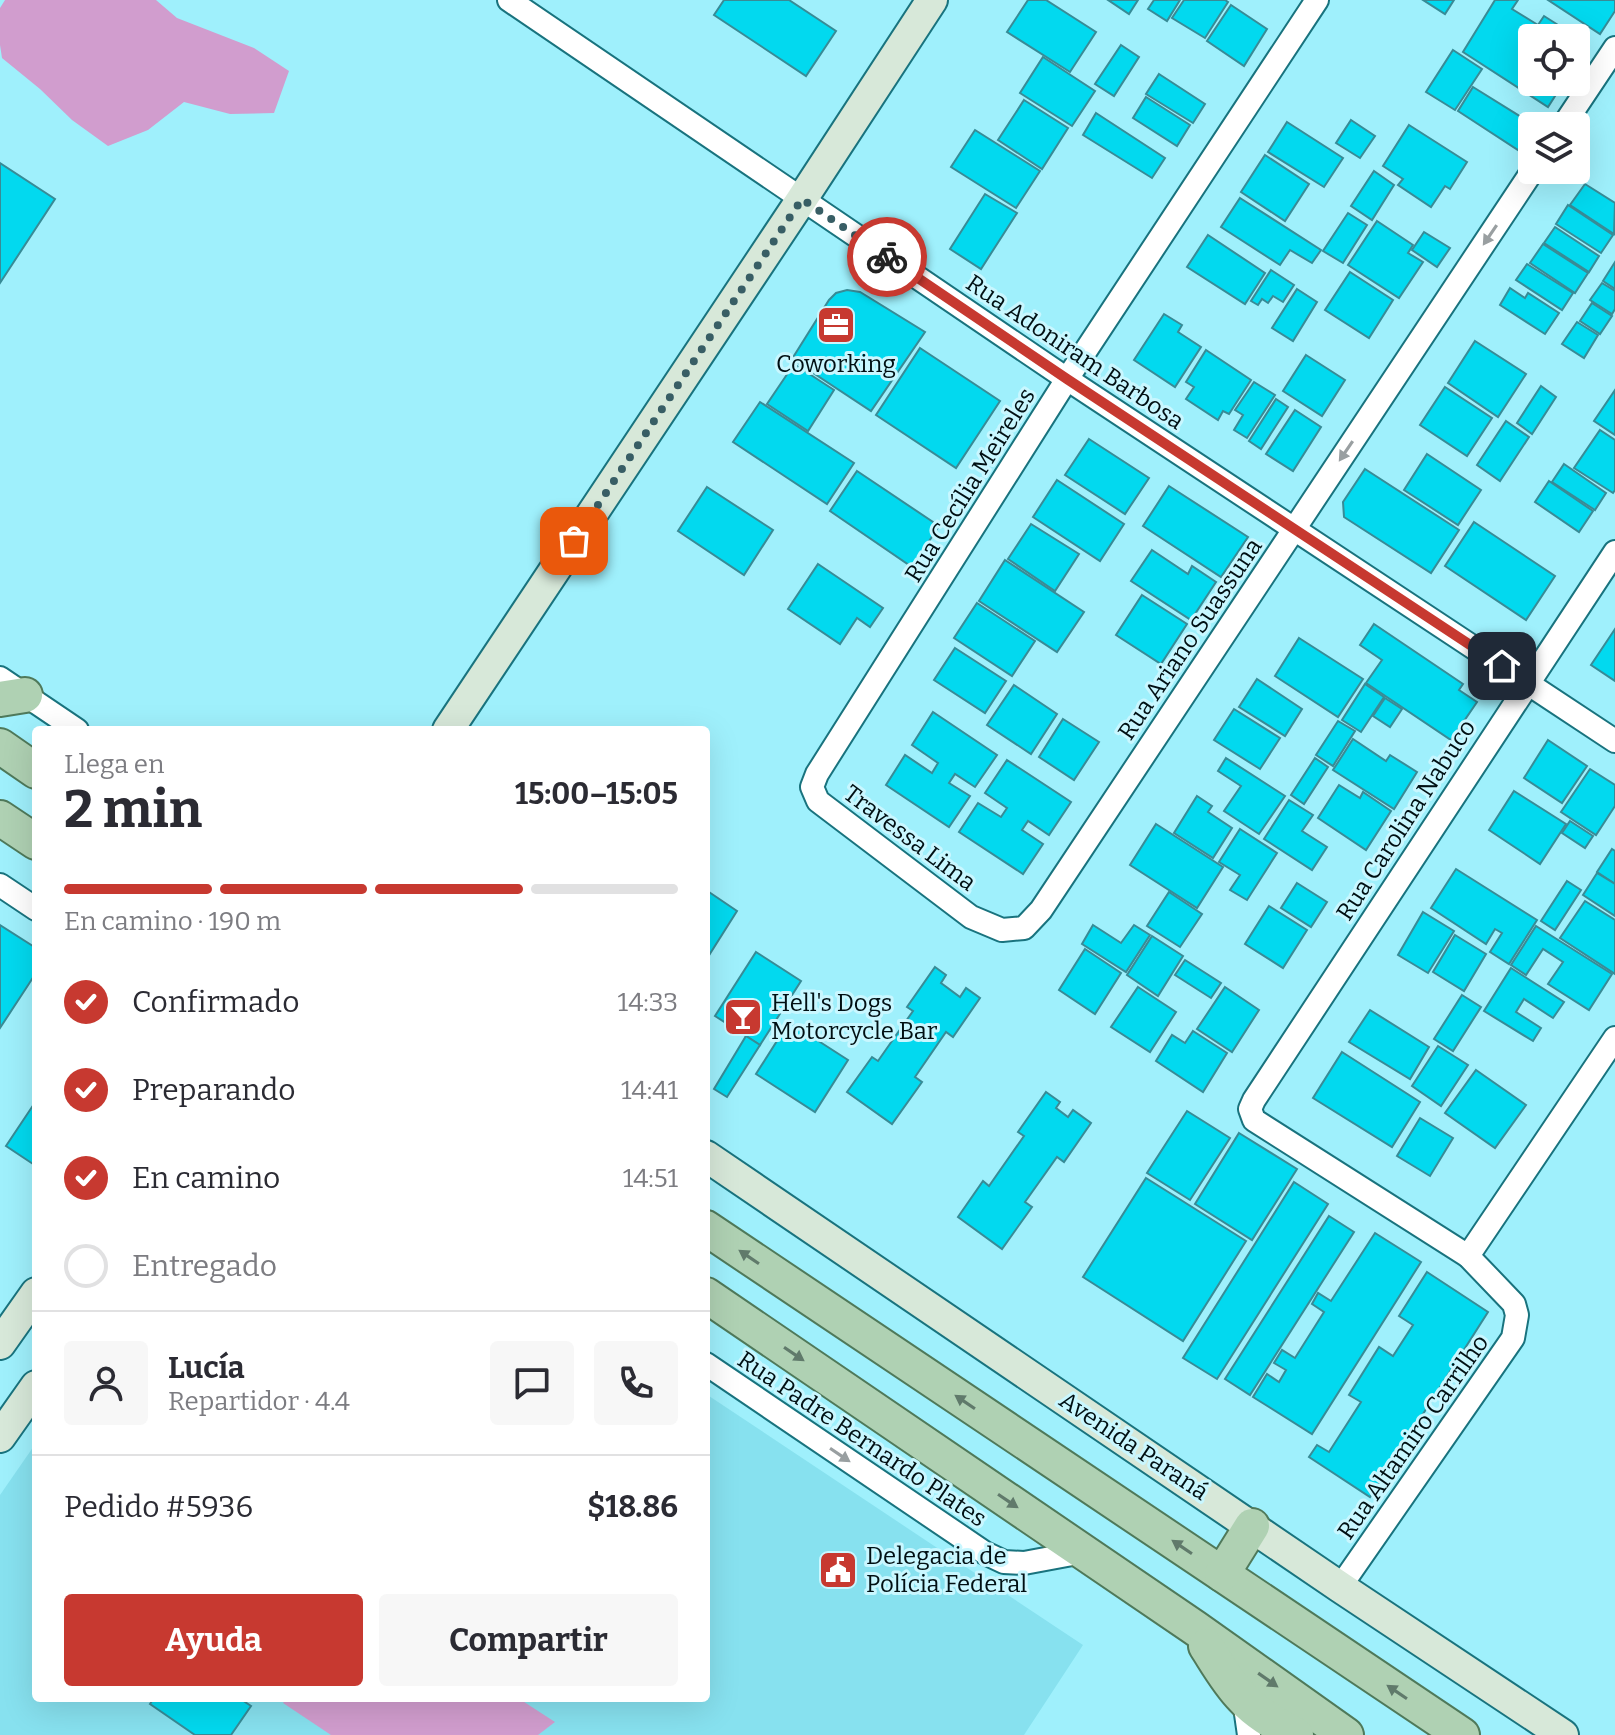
<!DOCTYPE html>
<html lang="es">
<head>
<meta charset="utf-8">
<style>
	:root { --surface:#fff; --page:#f7f7f7; --text:#2b2b33; --muted:#7c7c81; --line:#e1e1e2; --accent:#c73930 }
	body { margin:0; font-family:Bitter,serif; background:var(--page); color:var(--text); height:100vh; display:flex; flex-direction:column; font-size:30px; white-space:nowrap }
	* { box-sizing:border-box; margin:0 }
	p { font-size:26px; color:var(--muted) }
	.icon { flex:none; width:44px; height:44px; fill:none; stroke:currentColor; stroke-width:2; stroke-linecap:round; stroke-linejoin:round }
	.map { position:relative; flex:1; overflow:hidden }
	.side { position:absolute; left:32px; top:726px; width:678px; height:976px; display:flex; flex-direction:column; background:var(--surface); border-radius:8px; box-shadow:0 8px 32px #0002 }
	.side>* { flex:none }
	.tools { position:absolute; left:1518px; top:24px; display:grid; gap:16px }
	.tools a { display:grid; place-items:center; width:72px; height:72px; border-radius:8px; background:var(--surface); box-shadow:0 8px 32px #0002; font-size:40px }
	.pin { position:absolute; display:grid; place-items:center; width:68px; height:68px; color:#fff; margin:-34px; border-radius:16px; box-shadow:0 4px 12px #0006 }
	.courier { position:absolute; display:grid; place-items:center; width:80px; height:80px; margin:-40px; border:6px solid #c73930; border-radius:50%; background:#fff; color:#222; box-shadow:0 2px 10px #0007 }
	.overview em { font-style:normal; font-weight:700 }
	.overview div { display:flex; flex-direction:column-reverse }
	.overview { display:flex; align-items:center; justify-content:space-between; height:136px; padding:0 32px }
	h1 { font-size:52px; font-weight:700; line-height:60px }
	.bar { display:grid; grid-template-columns:repeat(4,1fr); gap:12px 8px; align-content:center; height:96px; padding:0 32px }
	.bar i { height:10px; border-radius:6px; background:var(--line) }
	.bar .active { background:var(--accent) }
	.bar p { grid-column:span 4 }
	.line { display:flex; align-items:center; gap:20px; padding:0 32px; border-top:2px solid var(--line) }
	.line div { flex:1 }
	.round { display:grid; place-items:center; flex:none; width:84px; height:84px; border-radius:8px; background:var(--page) }
	ol { padding:0 32px; list-style:none }
	li { display:flex; align-items:center; gap:24px; height:88px }
	li p { margin-inline-start:auto }
	li .icon { padding:8px; border-radius:50%; background:var(--accent); color:#fff; stroke-width:4 }
	li:last-child { color:var(--muted) }
	li i { width:44px; height:44px; border:4px solid var(--line); border-radius:50% }
	.cta { display:flex; gap:16px; margin-top:auto; padding:16px 32px }
	.cta a { flex:1; height:92px; border-radius:8px; background:var(--accent); color:#fff; font-size:32px; font-weight:700; line-height:92px; text-align:center }
	.cta a+a { background:var(--page); color:var(--text) }
	.map>svg:first-child { display:block }
	.built { fill:#87e1ef }
	.green { fill:#d19dce }
	.building { fill:#02d9ef; stroke:#388b96; stroke-width:2 }
	.lines { fill:none; stroke-linecap:round; stroke-linejoin:round }
	.street-casing { stroke:#19737e; stroke-width:26 }
	.secondary-casing { stroke:#19737e; stroke-width:34 }
	.primary-casing { stroke:#4f795a; stroke-width:38 }
	.street { stroke:#fff; stroke-width:22 }
	.secondary { stroke:#d7e8d9; stroke-width:30 }
	.primary { stroke:#afd1b3; stroke-width:34 }
	.oneway { fill:#999fa1 }
	.oneway2 { fill:#607a6b }
	.done { stroke:#385e65; stroke-width:8; stroke-dasharray:0 14.4 }
	.route { stroke:#c73930; stroke-width:10 }
	.labels { text-anchor:middle; stroke-width:6; stroke-linejoin:round; paint-order:stroke }
	.street-label { font-size:24px; fill:#000f13; stroke:#c9f7ff }
	.poi-label { font-size:24px; fill:#000f13; stroke:#c9f7ff; text-anchor:start }
</style>
</head>
<body>
<div class="map">
<svg width="1615" height="1735" viewBox="0 0 1615 1735">
	<rect width="100%" height="100%" fill="#9ff0fc"/>
	<polygon class="built" points="706,1394 1083,1645 1024,1735 0,1735 0,1495 36,1443 36,1698 706,1698"/>
	<g class="green">
		<polygon points="5,0 156,0 177,18 254,48 289,71 274,113 230,114 184,102 148,130 108,146 72,120 40,89 2,58 0,45 0,8"/>
		<polygon points="287,1698 518,1698 555,1722 538,1735 331,1735 283,1703"/>
	</g>
	<g class="building">
		<polygon points="724,0 789,0 836,31 806,76 714,15"/>
		<polygon points="1028,0 1046,0 1096,32 1070,72 1007,32"/>
		<polygon points="1108,0 1138,0 1129,14"/>
		<polygon points="1154,0 1180,0 1167,21 1148,9"/>
		<polygon points="1184,0 1225,0 1228,2 1205,38 1172,18"/>
		<polygon points="1423,0 1454,0 1445,14"/>
		<polygon points="1495,0 1518,0 1512,9 1538,25 1544,16 1588,44 1576,63 1576,38 1532,38 1532,82 1564,82 1548,107 1463,52"/>
		<polygon points="1548,0 1615,0 1615,11 1600,34"/>
		<polygon points="1231,5 1267,29 1244,66 1207,41"/>
		<polygon points="1121,45 1139,57 1114,96 1095,84"/>
		<polygon points="1453,50 1482,69 1455,110 1426,92"/>
		<polygon points="1043,57 1095,91 1072,126 1020,93"/>
		<polygon points="1159,74 1205,104 1193,123 1146,94"/>
		<polygon points="1473,87 1534,125 1518,150 1458,111"/>
		<polygon points="1146,97 1190,125 1177,146 1133,118"/>
		<polygon points="1024,100 1068,128 1042,169 998,140"/>
		<polygon points="1096,113 1165,158 1152,178 1083,135"/>
		<polygon points="1351,120 1375,136 1360,158 1336,143"/>
		<polygon points="1287,122 1343,158 1324,187 1268,152"/>
		<polygon points="1409,125 1467,162 1450,189 1445,186 1431,207 1398,185 1403,179 1383,166"/>
		<polygon points="975,130 1040,171 1016,208 951,167"/>
		<polygon points="1265,155 1309,184 1285,221 1241,192"/>
		<polygon points="0,163 55,199 0,283"/>
		<polygon points="1374,171 1394,185 1372,220 1351,206"/>
		<polygon points="1585,184 1615,203 1614,234 1570,205"/>
		<polygon points="985,194 1017,213 981,269 950,249"/>
		<polygon points="1240,198 1321,250 1312,263 1290,250 1280,265 1221,227"/>
		<polygon points="1568,205 1613,235 1601,253 1556,224"/>
		<polygon points="1348,213 1367,225 1343,263 1323,251"/>
		<polygon points="1377,221 1413,245 1408,253 1423,262 1399,298 1348,265"/>
		<polygon points="1555,227 1599,256 1589,272 1544,243"/>
		<polygon points="1424,232 1450,248 1437,267 1412,250"/>
		<polygon points="1208,235 1265,273 1245,304 1187,267"/>
		<polygon points="1543,244 1588,273 1575,293 1530,263"/>
		<polygon points="1615,262 1615,289 1603,281"/>
		<polygon points="1527,264 1573,293 1562,310 1516,280"/>
		<polygon points="1271,270 1294,285 1283,302 1273,296 1268,303 1262,299 1258,305 1251,301"/>
		<polygon points="1350,272 1393,300 1369,338 1325,310"/>
		<polygon points="1602,283 1615,291 1615,309 1612,314 1590,300"/>
		<polygon points="1510,288 1525,298 1528,293 1559,313 1545,334 1500,305"/>
		<polygon points="1297,289 1317,302 1293,341 1272,328"/>
		<polygon points="847,290 860,292 925,332 871,411 792,359 829,300 836,293"/>
		<polygon points="1592,303 1612,316 1600,334 1580,321"/>
		<polygon points="1164,314 1182,325 1178,332 1201,347 1175,387 1134,360"/>
		<polygon points="1577,322 1598,335 1584,358 1562,344"/>
		<polygon points="1475,341 1526,374 1498,417 1448,383"/>
		<polygon points="920,348 1000,401 956,468 876,415"/>
		<polygon points="1206,350 1251,380 1229,414 1223,411 1218,420 1186,399 1194,387 1186,382"/>
		<polygon points="1306,355 1345,380 1322,416 1283,391"/>
		<polygon points="794,364 834,390 808,431 767,404"/>
		<polygon points="1254,382 1275,395 1247,438 1234,430 1243,415 1235,410"/>
		<polygon points="1541,386 1556,397 1532,434 1517,423"/>
		<polygon points="1445,387 1492,418 1467,456 1420,425"/>
		<polygon points="1615,390 1615,435 1594,421"/>
		<polygon points="1276,399 1288,407 1261,449 1249,441"/>
		<polygon points="760,402 854,463 827,504 733,442"/>
		<polygon points="1295,410 1321,427 1293,471 1266,454"/>
		<polygon points="1506,421 1529,437 1500,481 1477,465"/>
		<polygon points="1600,430 1615,440 1615,490 1613,493 1574,468"/>
		<polygon points="1089,439 1149,478 1125,514 1065,475"/>
		<polygon points="1427,454 1481,490 1458,525 1404,490"/>
		<polygon points="1564,464 1606,493 1595,510 1552,482"/>
		<polygon points="1365,469 1459,530 1431,573 1344,517 1343,502"/>
		<polygon points="857,471 939,526 912,567 830,511"/>
		<polygon points="1057,480 1124,524 1100,561 1033,517"/>
		<polygon points="1549,481 1593,511 1579,532 1535,502"/>
		<polygon points="1169,486 1248,537 1221,577 1143,526"/>
		<polygon points="707,487 773,530 744,575 678,531"/>
		<polygon points="1474,522 1555,576 1526,620 1445,566"/>
		<polygon points="1031,524 1079,554 1055,591 1008,559"/>
		<polygon points="1152,550 1188,574 1192,566 1216,582 1191,620 1131,581"/>
		<polygon points="1005,560 1084,612 1057,652 979,601"/>
		<polygon points="818,564 883,608 870,627 857,618 840,644 788,609"/>
		<polygon points="1142,595 1187,624 1161,664 1116,635"/>
		<polygon points="977,603 1035,641 1012,676 954,638"/>
		<polygon points="1374,624 1463,684 1459,690 1477,702 1451,740 1366,683 1382,660 1360,645"/>
		<polygon points="1615,629 1615,681 1591,665"/>
		<polygon points="1299,638 1363,679 1338,717 1275,676"/>
		<polygon points="955,648 1006,681 985,713 934,680"/>
		<polygon points="1257,679 1302,709 1285,736 1239,707"/>
		<polygon points="1365,684 1384,697 1361,732 1342,720"/>
		<polygon points="1014,685 1057,714 1031,754 987,725"/>
		<polygon points="1385,698 1402,709 1390,727 1373,716"/>
		<polygon points="1234,709 1280,738 1260,769 1214,740"/>
		<polygon points="933,712 997,755 975,787 955,774 949,783 970,796 949,827 886,785 905,755 932,773 938,763 912,745"/>
		<polygon points="1063,719 1099,742 1074,780 1039,757"/>
		<polygon points="1338,721 1355,731 1333,766 1316,755"/>
		<polygon points="1353,739 1386,761 1390,755 1417,772 1394,809 1333,770"/>
		<polygon points="1548,740 1587,766 1562,803 1524,778"/>
		<polygon points="1226,758 1285,796 1259,834 1224,811 1241,786 1218,771"/>
		<polygon points="1315,758 1328,767 1304,804 1291,795"/>
		<polygon points="1007,760 1071,802 1049,835 1028,821 1022,830 1043,844 1023,874 959,832 978,803 1001,817 1007,808 985,793"/>
		<polygon points="1590,769 1615,785 1615,806 1596,835 1561,812"/>
		<polygon points="1339,785 1360,798 1363,792 1391,811 1366,850 1318,818"/>
		<polygon points="1514,791 1566,824 1540,864 1489,830"/>
		<polygon points="1197,796 1212,806 1208,812 1232,828 1213,858 1174,833"/>
		<polygon points="1289,800 1313,815 1302,831 1327,847 1312,870 1264,839"/>
		<polygon points="1570,821 1593,836 1585,848 1562,833"/>
		<polygon points="1156,824 1223,867 1197,908 1130,865"/>
		<polygon points="1240,829 1277,853 1247,900 1230,890 1240,875 1219,862"/>
		<polygon points="1612,849 1615,851 1615,884 1597,872"/>
		<polygon points="1456,869 1537,920 1509,964 1490,952 1502,933 1495,929 1486,944 1431,908"/>
		<polygon points="1597,873 1615,884 1615,916 1583,895"/>
		<polygon points="1567,881 1581,890 1555,930 1541,921"/>
		<polygon points="1297,883 1327,902 1311,927 1281,908"/>
		<polygon points="706,890 737,911 706,960"/>
		<polygon points="1169,892 1202,914 1180,947 1147,926"/>
		<polygon points="1585,901 1615,920 1615,974 1560,938"/>
		<polygon points="1269,906 1307,930 1283,968 1245,944"/>
		<polygon points="1423,912 1454,931 1428,973 1398,955"/>
		<polygon points="0,925 36,948 36,973 0,1028"/>
		<polygon points="1093,925 1121,943 1134,925 1150,935 1126,972 1082,944"/>
		<polygon points="1536,926 1612,974 1589,1010 1548,984 1563,962 1543,949 1526,975 1511,965"/>
		<polygon points="1455,935 1486,954 1464,991 1433,972"/>
		<polygon points="1152,936 1183,956 1158,996 1127,975"/>
		<polygon points="1085,949 1121,973 1095,1014 1059,990"/>
		<polygon points="756,952 801,981 760,1045 715,1016"/>
		<polygon points="1185,960 1221,983 1211,998 1175,975"/>
		<polygon points="935,967 946,975 941,983 960,997 966,988 980,998 953,1037 946,1032 915,1077 922,1082 892,1124 847,1092 872,1057 878,1061 913,1011 907,1007"/>
		<polygon points="1511,968 1564,1002 1553,1018 1524,999 1516,1012 1541,1028 1533,1041 1484,1011"/>
		<polygon points="1138,987 1176,1012 1150,1052 1111,1027"/>
		<polygon points="1225,987 1259,1010 1232,1052 1197,1029"/>
		<polygon points="1462,995 1481,1007 1453,1051 1434,1039"/>
		<polygon points="1370,1010 1429,1047 1410,1079 1349,1042"/>
		<polygon points="789,1022 848,1060 815,1112 756,1074"/>
		<polygon points="1193,1031 1227,1053 1203,1092 1156,1061 1172,1035 1185,1043"/>
		<polygon points="746,1036 760,1045 727,1097 714,1089"/>
		<polygon points="1438,1046 1468,1065 1441,1106 1412,1086"/>
		<polygon points="1342,1052 1420,1102 1392,1147 1313,1098"/>
		<polygon points="1476,1070 1526,1105 1495,1148 1445,1113"/>
		<polygon points="1046,1092 1060,1102 1056,1108 1068,1117 1073,1110 1091,1123 1064,1162 1057,1157 1025,1202 1032,1207 1002,1249 958,1217 983,1181 989,1186 1024,1136 1018,1132"/>
		<polygon points="36,1101 36,1166 6,1146"/>
		<polygon points="1187,1111 1230,1138 1190,1200 1147,1173"/>
		<polygon points="1420,1118 1453,1138 1430,1176 1397,1156"/>
		<polygon points="1239,1133 1297,1169 1252,1240 1195,1204"/>
		<polygon points="1146,1178 1246,1241 1183,1341 1083,1277"/>
		<polygon points="1294,1182 1328,1204 1217,1379 1183,1358"/>
		<polygon points="1329,1216 1354,1232 1250,1395 1225,1379"/>
		<polygon points="1375,1233 1421,1262 1312,1434 1253,1397 1267,1374 1279,1382 1286,1370 1274,1363 1282,1350 1295,1358 1324,1312 1312,1304 1318,1293 1331,1301"/>
		<polygon points="1427,1272 1488,1312 1370,1497 1309,1457 1317,1445 1329,1452 1361,1402 1349,1395 1379,1347 1393,1356 1413,1325 1399,1316"/>
		<polygon points="154,1698 239,1698 251,1706 231,1735 195,1735 150,1704"/>
	</g>
	<g class="lines">
		<g class="street-casing">
			<g id="street">
				<polyline points="509,0 1067,379 1615,741"/>
				<polyline points="1317,0 1067,379 817,774 812,787 818,801 971,917 1002,930 1024,928 1041,910 1533,170"/>
				<polyline points="1563,126 1615,48"/>
				<polyline points="0,678 77,730"/>
				<polyline points="0,885 36,909"/>
				<polyline points="1468,1256 1254,1120 1250,1109 1254,1100 1615,552"/>
				<polyline points="706,1364 985,1553 1004,1562 1024,1563 1083,1552"/>
				<polyline points="1340,1587 1513,1338 1517,1315 1514,1304 1468,1256 1615,1038"/>
				<polyline points="1244,1700 1249,1735"/>
			</g>
		</g>
		<g class="secondary-casing">
			<g id="secondary">
				<polyline points="448,730 802,199 932,0"/>
				<polyline points="706,1156 1340,1587 1563,1735"/>
				<polyline points="0,1344 36,1293"/>
				<polyline points="0,1437 36,1386"/>
			</g>
		</g>
		<g class="primary-casing">
			<g id="primary">
				<polyline points="0,699 25,695"/>
				<polyline points="0,746 36,771"/>
				<polyline points="0,818 36,842"/>
				<polyline points="706,1228 1462,1735"/>
				<polyline points="706,1295 1195,1628 1346,1735"/>
				<polyline points="1222,1574 1252,1526"/>
				<path d="M 1206,1646 C 1217,1663 1228,1683 1243,1698 C 1257,1714 1278,1725 1296,1735"/>
			</g>
		</g>
		<use href="#street" class="street"/>
		<use href="#secondary" class="secondary"/>
		<use href="#primary" class="primary"/>
	</g>
	<defs><path id="oneway-solid" d="M-6-.8H1V-3.2L6.5 0L1 3.2V.8H-6Z" transform="scale(2)"/></defs>
	<g class="oneway">
		<use href="#oneway-solid" transform="translate(1490 235) rotate(124)"/>
		<use href="#oneway-solid" transform="translate(1346 451) rotate(124)"/>
		<use href="#oneway-solid" transform="translate(840 1455) rotate(34)"/>
	</g>
	<g class="oneway2">
		<use href="#oneway-solid" transform="translate(749 1257) rotate(-146)"/>
		<use href="#oneway-solid" transform="translate(794 1354) rotate(34)"/>
		<use href="#oneway-solid" transform="translate(965 1402) rotate(-146)"/>
		<use href="#oneway-solid" transform="translate(1008 1501) rotate(34)"/>
		<use href="#oneway-solid" transform="translate(1182 1547) rotate(-146)"/>
		<use href="#oneway-solid" transform="translate(1268 1680) rotate(35)"/>
		<use href="#oneway-solid" transform="translate(1397 1692) rotate(-146)"/>
	</g>
	<g class="lines">
		<polyline class="done" points="574,541 802,199 887,257"/>
		<polyline class="route" points="887,257 1067,379 1502,666"/>
	</g>
	<defs>
		<g id="office-square" transform="scale(2)"><rect x="-9" y="-9" width="18" height="18" rx="4" fill="#c73930" stroke="#c9f7ff"/><path d="M-6-3h4V-5.5h4V-3h4V5H-6ZM-1-4.5V-3h2v-1.5ZM-6 0V1H6V0Z" fill="#fff"/></g>
		<g id="bar-square" transform="scale(2)"><rect x="-9" y="-9" width="18" height="18" rx="4" fill="#c73930" stroke="#c9f7ff"/><path d="M-6-5H6L.8 .8V4.5H3.5V6h-7V4.5H-.8V.8Z" fill="#fff"/></g>
		<g id="civic-square" transform="scale(2)"><rect x="-9" y="-9" width="18" height="18" rx="4" fill="#c73930" stroke="#c9f7ff"/><path d="M-.6-6.5H3V-4.5H.6V-3L4-1V1h2V6H-6V1h2V-1L-.6-3ZM-1.2 2.5V6h2.4V2.5Z" fill="#fff"/></g>
	</defs>
	<g fill-rule="evenodd">
		<use href="#office-square" x="836" y="325"/>
		<use href="#bar-square" x="743" y="1017"/>
		<use href="#civic-square" x="838" y="1570"/>
	</g>
	<g class="labels">
		<g class="street-label">
			<text transform="translate(1075 352) rotate(34)" y="8">Rua Adoniram Barbosa</text>
			<text transform="translate(970 485) rotate(-58)" y="8">Rua Cecília Meireles</text>
			<text transform="translate(1190 639) rotate(-56)" y="8">Rua Ariano Suassuna</text>
			<text transform="translate(1406 820) rotate(-57)" y="8">Rua Carolina Nabuco</text>
			<text transform="translate(910 838) rotate(37)" y="8">Travessa Lima</text>
			<text transform="translate(1413 1437) rotate(-55)" y="8">Rua Altamiro Carrilho</text>
			<text transform="translate(862 1439) rotate(34)" y="8">Rua Padre Bernardo Plates</text>
			<text transform="translate(1134 1446) rotate(34)" y="8">Avenida Paraná</text>
		</g>
		<g class="poi-label">
			<text x="836" y="372" text-anchor="middle">Coworking</text>
			<text x="771" y="1011">Hell's Dogs<tspan x="771" dy="28">Motorcycle Bar</tspan></text>
			<text x="866" y="1564">Delegacia de<tspan x="866" dy="28">Polícia Federal</tspan></text>
		</g>
	</g>
</svg>
<div class="tools">
<a><svg class="icon" aria-label="locate" viewBox="0 0 24 24"><circle cx="12" cy="12" r="6"/><path d="M12 2v4M12 18v4M2 12h4M18 12h4"/></svg></a>
<a><svg class="icon" aria-label="layers" viewBox="0 0 24 24"><path d="M12 4l9 5-9 5-9-5zM3 14l9 5 9-5"/></svg></a>
</div>
<div class="pin" style="left:574px;top:541px;background:#ea580c"><svg class="icon" aria-label="bag" viewBox="0 0 24 24"><path d="M5 8h14l-1 12H6zM9 8a3 3 0 0 1 6 0"/></svg></div>
<div class="pin" style="left:1502px;top:666px;background:#1f2937"><svg class="icon" aria-label="home" viewBox="0 0 24 24"><path d="M3 11l9-7 9 7M6 9v11h12V9"/></svg></div>
<div class="courier" style="left:887px;top:257px"><svg class="icon" aria-label="bike" viewBox="0 0 24 24"><circle cx="6" cy="16" r="4"/><circle cx="18" cy="16" r="4"/><path d="M6 16l4-8h5l3 8M10 8l3 8H6M13 5h3"/></svg></div>
<section class="side">
<div class="overview"><div><h1>2 min</h1><p>Llega en</p></div><em>15:00–15:05</em></div>
<div class="bar"><i class="active"></i><i class="active"></i><i class="active"></i><i></i><p>En camino · 190 m</p></div>
<ol>
<li><svg class="icon" aria-label="check" viewBox="0 0 24 24"><path d="M5 12l5 5 9-10"/></svg>Confirmado<p>14:33</p></li>
<li><svg class="icon" aria-label="check" viewBox="0 0 24 24"><path d="M5 12l5 5 9-10"/></svg>Preparando<p>14:41</p></li>
<li><svg class="icon" aria-label="check" viewBox="0 0 24 24"><path d="M5 12l5 5 9-10"/></svg>En camino<p>14:51</p></li>
<li><i></i>Entregado</li>
</ol>
<div class="line" style="height:144px"><a class="round"><svg class="icon" aria-label="person" viewBox="0 0 24 24"><circle cx="12" cy="8" r="4"/><path d="M4 21q1-7 8-7t8 7"/></svg></a><div><b>Lucía</b><p>Repartidor · 4.4</p></div><a class="round"><svg class="icon" aria-label="chat" viewBox="0 0 24 24"><path d="M4 5h16v11H9l-5 4z"/></svg></a><a class="round"><svg class="icon" aria-label="phone" viewBox="0 0 24 24"><path d="M5 4h4l2 5-3 2q2 4 5 5l2-3 5 2v4C11 20 4 13 5 4z"/></svg></a></div>
<div class="line" style="height:104px"><div>Pedido #5936</div><b>$18.86</b></div>
<div class="cta"><a>Ayuda</a><a>Compartir</a></div>
</section>
</div>
</body>
</html>
